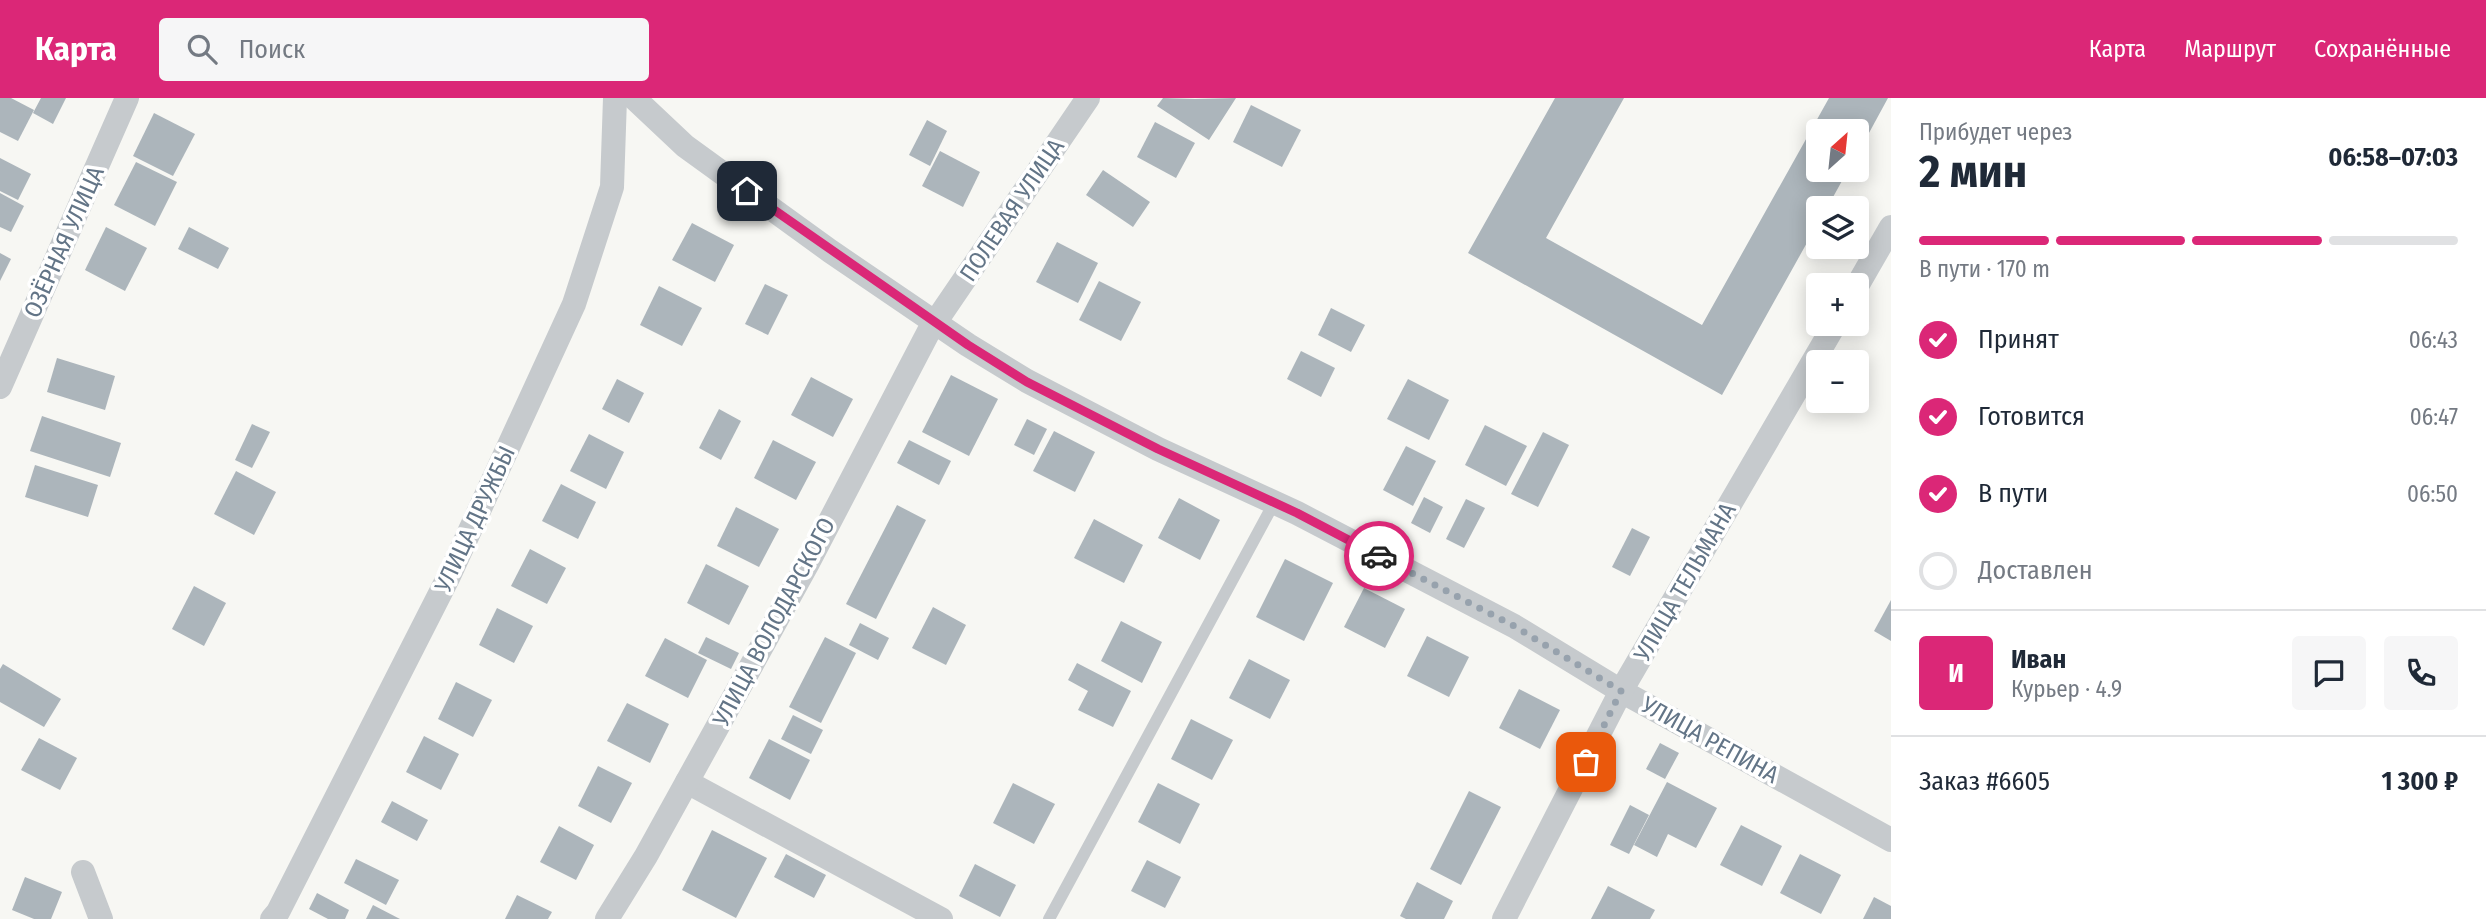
<!DOCTYPE html>
<html lang="ru">
<head>
<meta charset="utf-8">
<style>
	:root { --surface:#fff; --page:#f6f6f7; --text:#1f2937; --muted:#747a83; --line:#e0e1e3; --accent:#db2777 }
	body { margin:0; font-family:"Fira Sans Condensed",sans-serif; background:var(--page); color:var(--text); height:100vh; display:flex; flex-direction:column; font-size:26px; white-space:nowrap }
	* { box-sizing:border-box; margin:0 }
	p { font-size:23px; color:var(--muted) }
	.icon { flex:none; width:38px; height:38px; fill:none; stroke:currentColor; stroke-width:2; stroke-linecap:round; stroke-linejoin:round }
	.map { position:relative; flex:1; overflow:hidden }
	.panel { display:flex; flex-direction:column; background:var(--surface); width:595px }
	.panel>* { flex:none }
	.needle { width:46px; rotate:27deg }
	.controls { position:absolute; left:1806px; top:21px; display:grid; gap:14px }
	.controls a { display:grid; place-items:center; width:63px; height:63px; border-radius:7px; background:var(--surface); box-shadow:0 4px 18px #0003; font-size:35px }
	.pin { position:absolute; display:grid; place-items:center; width:60px; height:60px; color:#fff; margin:-30px; border-radius:14px; box-shadow:0 4px 10px #0006 }
	.courier { position:absolute; display:grid; place-items:center; width:70px; height:70px; margin:-35px; border:5px solid #db2777; border-radius:50%; background:#fff; color:#222; box-shadow:0 2px 9px #0007 }
	.summary em { font-style:normal; font-weight:700 }
	.summary div { display:flex; flex-direction:column-reverse }
	.summary { display:flex; align-items:center; justify-content:space-between; height:119px; padding:0 28px }
	h1 { font-size:46px; font-weight:700; line-height:52px }
	.bar { display:grid; grid-template-columns:repeat(4,1fr); gap:10px 7px; align-content:center; height:84px; padding:0 28px }
	.bar i { height:9px; border-radius:5px; background:var(--line) }
	.bar .selected { background:var(--accent) }
	.bar p { grid-column:span 4 }
	.line { display:flex; align-items:center; gap:18px; padding:0 28px; border-top:2px solid var(--line) }
	.line div { flex:1 }
	.round { display:grid; place-items:center; flex:none; width:74px; height:74px; border-radius:7px; background:var(--page) }
	ol { padding:0 28px; list-style:none }
	li { display:flex; align-items:center; gap:21px; height:77px }
	li p { margin-inline-start:auto }
	li .icon { padding:7px; border-radius:50%; background:var(--accent); color:#fff; stroke-width:4 }
	li:last-child { color:var(--muted) }
	li i { width:38px; height:38px; border:4px solid var(--line); border-radius:50% }
	header { display:flex; align-items:center; gap:42px; box-sizing:border-box; height:98px; padding:0 35px; background:var(--accent); color:#fff }
	header strong { font-size:33px }
	nav { display:flex; gap:38px; margin-inline-start:auto; font-size:24px }
	.search { width:490px; height:63px; background:var(--page); display:flex; align-items:center; gap:18px; box-sizing:border-box; padding:0 24px; border-radius:7px; color:var(--muted); font-size:26px }
	main { display:flex; flex:1; min-height:0 }
	.map>svg:first-child { display:block }
	.building { fill:#acb5bb }
	.lines { fill:none; stroke-linecap:round; stroke-linejoin:round }
	.service { stroke:#c6cacd; stroke-width:12 }
	.minor { stroke:#c6cacd; stroke-width:24 }
	.done { stroke:#97a2ad; stroke-width:7; stroke-dasharray:0 12.6 }
	.route { stroke:#db2777; stroke-width:9 }
	.labels { text-anchor:middle; stroke-width:7; stroke-linejoin:round; paint-order:stroke }
	.street-label { font-size:24px; fill:#637587; stroke:#fff }
</style>
</head>
<body>
<header>
<strong>Карта</strong>
<div class="search"><svg class="icon" aria-label="search" viewBox="0 0 24 24"><circle cx="10" cy="10" r="6"/><path d="M15 15l6 6"/></svg>Поиск</div>
<nav><a>Карта</a><a>Маршрут</a><a>Сохранённые</a></nav>
</header>
<main>
<div class="map">
<svg width="1891" height="821" viewBox="0 0 1891 821">
	<rect width="100%" height="100%" fill="#f7f7f3"/>
	<g class="building">
		<polygon points="0,0 11,0 34,12 18,43 0,34"/>
		<polygon points="41,0 66,0 53,26 33,15"/>
		<polygon points="1163,0 1195,1 1236,0 1209,42 1157,8"/>
		<polygon points="1555,0 1624,0 1546,140 1702,227 1829,0 1888,0 1857,57 1857,33 1818,33 1818,72 1848,72 1827,110 1818,110 1818,125 1722,297 1468,155"/>
		<polygon points="1251,7 1301,32 1282,69 1233,44"/>
		<polygon points="154,15 195,36 173,78 133,58"/>
		<polygon points="927,22 947,33 930,68 909,57"/>
		<polygon points="1155,24 1195,45 1176,80 1137,59"/>
		<polygon points="940,53 980,74 963,109 922,88"/>
		<polygon points="0,60 31,76 18,102 0,93"/>
		<polygon points="136,64 177,84 155,128 114,107"/>
		<polygon points="1103,72 1150,104 1133,129 1086,97"/>
		<polygon points="0,95 24,108 11,134 0,129"/>
		<polygon points="692,125 734,147 715,184 672,162"/>
		<polygon points="106,129 147,150 125,193 85,172"/>
		<polygon points="189,129 229,150 218,171 178,151"/>
		<polygon points="1057,144 1098,165 1078,205 1036,184"/>
		<polygon points="0,155 11,161 0,183"/>
		<polygon points="1099,183 1141,204 1121,243 1079,222"/>
		<polygon points="765,186 788,197 768,237 745,226"/>
		<polygon points="659,188 702,210 682,248 640,227"/>
		<polygon points="1331,210 1365,227 1351,254 1318,237"/>
		<polygon points="1301,253 1335,270 1321,299 1287,281"/>
		<polygon points="57,260 115,278 105,312 47,294"/>
		<polygon points="951,277 998,301 969,358 922,334"/>
		<polygon points="811,279 853,301 833,339 791,317"/>
		<polygon points="617,281 644,295 629,325 602,311"/>
		<polygon points="1408,281 1449,302 1429,342 1387,321"/>
		<polygon points="719,311 741,323 721,362 699,350"/>
		<polygon points="42,318 121,345 110,379 30,353"/>
		<polygon points="1027,321 1047,331 1034,357 1014,347"/>
		<polygon points="252,326 270,334 252,370 235,362"/>
		<polygon points="1485,327 1527,348 1506,388 1465,367"/>
		<polygon points="1054,333 1095,354 1075,394 1033,373"/>
		<polygon points="1543,334 1569,347 1538,409 1511,396"/>
		<polygon points="589,336 624,354 606,391 570,373"/>
		<polygon points="773,342 816,364 796,402 754,380"/>
		<polygon points="909,342 951,363 939,387 897,365"/>
		<polygon points="1406,348 1436,363 1413,408 1383,392"/>
		<polygon points="35,367 98,387 88,419 25,399"/>
		<polygon points="236,373 276,394 254,437 214,416"/>
		<polygon points="561,386 596,404 578,441 542,423"/>
		<polygon points="1424,399 1443,409 1430,435 1411,425"/>
		<polygon points="1179,400 1220,422 1200,462 1158,440"/>
		<polygon points="1466,401 1485,410 1464,450 1446,441"/>
		<polygon points="897,407 926,422 876,521 846,506"/>
		<polygon points="736,409 779,431 759,469 717,448"/>
		<polygon points="1094,421 1143,447 1124,485 1074,460"/>
		<polygon points="1632,430 1650,439 1630,478 1612,469"/>
		<polygon points="530,451 566,470 547,506 511,488"/>
		<polygon points="1285,461 1333,485 1304,543 1256,519"/>
		<polygon points="706,466 749,488 729,527 687,505"/>
		<polygon points="194,488 226,505 204,548 172,531"/>
		<polygon points="1364,490 1405,511 1385,550 1344,529"/>
		<polygon points="1891,502 1891,543 1874,533"/>
		<polygon points="933,509 966,527 946,567 912,550"/>
		<polygon points="497,510 533,528 514,565 479,547"/>
		<polygon points="1121,523 1162,544 1142,585 1101,563"/>
		<polygon points="860,525 889,540 878,562 849,547"/>
		<polygon points="1427,538 1469,559 1449,599 1407,578"/>
		<polygon points="706,539 739,555 731,571 698,555"/>
		<polygon points="825,539 856,555 821,625 789,609"/>
		<polygon points="665,540 707,562 688,600 645,578"/>
		<polygon points="1249,561 1290,582 1270,621 1229,600"/>
		<polygon points="1077,565 1131,593 1113,629 1078,612 1088,593 1068,582"/>
		<polygon points="3,566 61,601 44,629 0,604 0,571"/>
		<polygon points="456,584 492,602 473,639 438,621"/>
		<polygon points="1519,591 1560,612 1540,651 1499,630"/>
		<polygon points="627,605 669,626 650,665 607,643"/>
		<polygon points="793,617 823,632 811,656 781,641"/>
		<polygon points="1191,621 1233,642 1212,682 1171,661"/>
		<polygon points="424,638 459,656 441,692 406,674"/>
		<polygon points="39,640 77,660 60,692 21,672"/>
		<polygon points="769,641 810,662 790,702 749,680"/>
		<polygon points="1660,645 1679,655 1665,681 1646,671"/>
		<polygon points="598,668 632,685 611,725 578,708"/>
		<polygon points="1667,684 1717,710 1696,750 1668,736 1657,759 1634,747"/>
		<polygon points="1013,685 1055,706 1034,746 993,725"/>
		<polygon points="1158,685 1200,706 1180,746 1138,724"/>
		<polygon points="1469,693 1501,709 1461,787 1430,771"/>
		<polygon points="392,703 428,722 417,743 381,724"/>
		<polygon points="1630,707 1649,717 1629,756 1610,747"/>
		<polygon points="1741,727 1782,748 1762,788 1720,767"/>
		<polygon points="559,728 594,747 576,782 540,764"/>
		<polygon points="712,732 767,760 736,820 682,792"/>
		<polygon points="786,756 826,777 814,800 774,779"/>
		<polygon points="1800,756 1841,777 1821,816 1780,795"/>
		<polygon points="356,761 399,782 386,807 344,785"/>
		<polygon points="1147,762 1181,779 1165,810 1131,793"/>
		<polygon points="975,766 1016,787 1000,819 959,798"/>
		<polygon points="25,779 62,794 51,821 34,821 12,812"/>
		<polygon points="1417,784 1453,803 1444,821 1406,821 1400,818"/>
		<polygon points="1608,788 1655,812 1650,821 1591,821"/>
		<polygon points="317,795 349,812 345,821 328,821 309,811"/>
		<polygon points="517,797 552,814 548,821 505,821"/>
		<polygon points="1874,799 1891,808 1891,821 1863,821"/>
		<polygon points="373,807 400,821 366,821"/>
	</g>
	<g class="lines">
		<polyline class="service" points="1049,821 1274,405"/>
		<g class="minor">
			<polyline points="634,0 685,48 830,153 968,247 1027,283 1158,351 1297,415 1514,528 1621,593 1891,742"/>
			<polyline points="1857,188 1891,129"/>
			<polyline points="0,289 127,0"/>
			<polyline points="687,684 941,821"/>
			<polyline points="83,774 101,821"/>
			<polyline points="272,821 278,814 449,478 574,206 612,89 615,0"/>
			<polyline points="607,821 646,758 808,465 928,235 1088,0"/>
			<polyline points="1504,821 1621,593 1835,226"/>
		</g>
	</g>
	<g class="lines">
		<polyline class="done" points="1379,458 1514,528 1621,593 1586,664"/>
		<polyline class="route" points="747,93 968,247 1027,284 1158,351 1297,415 1379,458"/>
	</g>
	<g class="labels">
		<g class="street-label">
			<text transform="translate(1012 112) rotate(-56)" y="8">ПОЛЕВАЯ УЛИЦА</text>
			<text transform="translate(64 144) rotate(-66)" y="8">ОЗЁРНАЯ УЛИЦА</text>
			<text transform="translate(475 421) rotate(-65)" y="8">УЛИЦА ДРУЖБЫ</text>
			<text transform="translate(1685 484) rotate(-60)" y="8">УЛИЦА ТЕЛЬМАНА</text>
			<text transform="translate(774 524) rotate(-62)" y="8">УЛИЦА ВОЛОДАРСКОГО</text>
			<text transform="translate(1710 642) rotate(29)" y="8">УЛИЦА РЕПИНА</text>
		</g>
	</g>
</svg>
<div class="controls">
<a><svg class="needle" viewBox="-14 -14 28 28"><path d="M0-13l5 13h-10z" fill="#e53935"/><path d="M0 13l5-13h-10z" fill="#747a83"/></svg></a>
<a><svg class="icon" aria-label="layers" viewBox="0 0 24 24"><path d="M12 4l9 5-9 5-9-5zM3 14l9 5 9-5"/></svg></a>
<a>+</a>
<a>−</a>
</div>
<div class="pin" style="left:1586px;top:664px;background:#ea580c"><svg class="icon" aria-label="bag" viewBox="0 0 24 24"><path d="M5 8h14l-1 12H6zM9 8a3 3 0 0 1 6 0"/></svg></div>
<div class="pin" style="left:747px;top:93px;background:#1f2937"><svg class="icon" aria-label="home" viewBox="0 0 24 24"><path d="M3 11l9-7 9 7M6 9v11h12V9"/></svg></div>
<div class="courier" style="left:1379px;top:458px"><svg class="icon" aria-label="car" viewBox="0 0 24 24"><path d="M5 17H2v-5l4-1 3-4h7l3 4 3 1v5h-3M9 17h6M6 11h13"/><circle cx="7" cy="17" r="2"/><circle cx="17" cy="17" r="2"/></svg></div>
</div>
<section class="panel">
<div class="summary"><div><h1>2 мин</h1><p>Прибудет через</p></div><em>06:58–07:03</em></div>
<div class="bar"><i class="selected"></i><i class="selected"></i><i class="selected"></i><i></i><p>В пути · 170 m</p></div>
<ol>
<li><svg class="icon" aria-label="check" viewBox="0 0 24 24"><path d="M5 12l5 5 9-10"/></svg>Принят<p>06:43</p></li>
<li><svg class="icon" aria-label="check" viewBox="0 0 24 24"><path d="M5 12l5 5 9-10"/></svg>Готовится<p>06:47</p></li>
<li><svg class="icon" aria-label="check" viewBox="0 0 24 24"><path d="M5 12l5 5 9-10"/></svg>В пути<p>06:50</p></li>
<li><i></i>Доставлен</li>
</ol>
<div class="line" style="height:126px"><b class="round" style="background:var(--accent);color:#fff">И</b><div><b>Иван</b><p>Курьер · 4.9</p></div><a class="round"><svg class="icon" aria-label="chat" viewBox="0 0 24 24"><path d="M4 5h16v11H9l-5 4z"/></svg></a><a class="round"><svg class="icon" aria-label="phone" viewBox="0 0 24 24"><path d="M5 4h4l2 5-3 2q2 4 5 5l2-3 5 2v4C11 20 4 13 5 4z"/></svg></a></div>
<div class="line" style="height:91px"><div>Заказ #6605</div><b>1 300 ₽</b></div>
</section>
</main>
</body>
</html>
